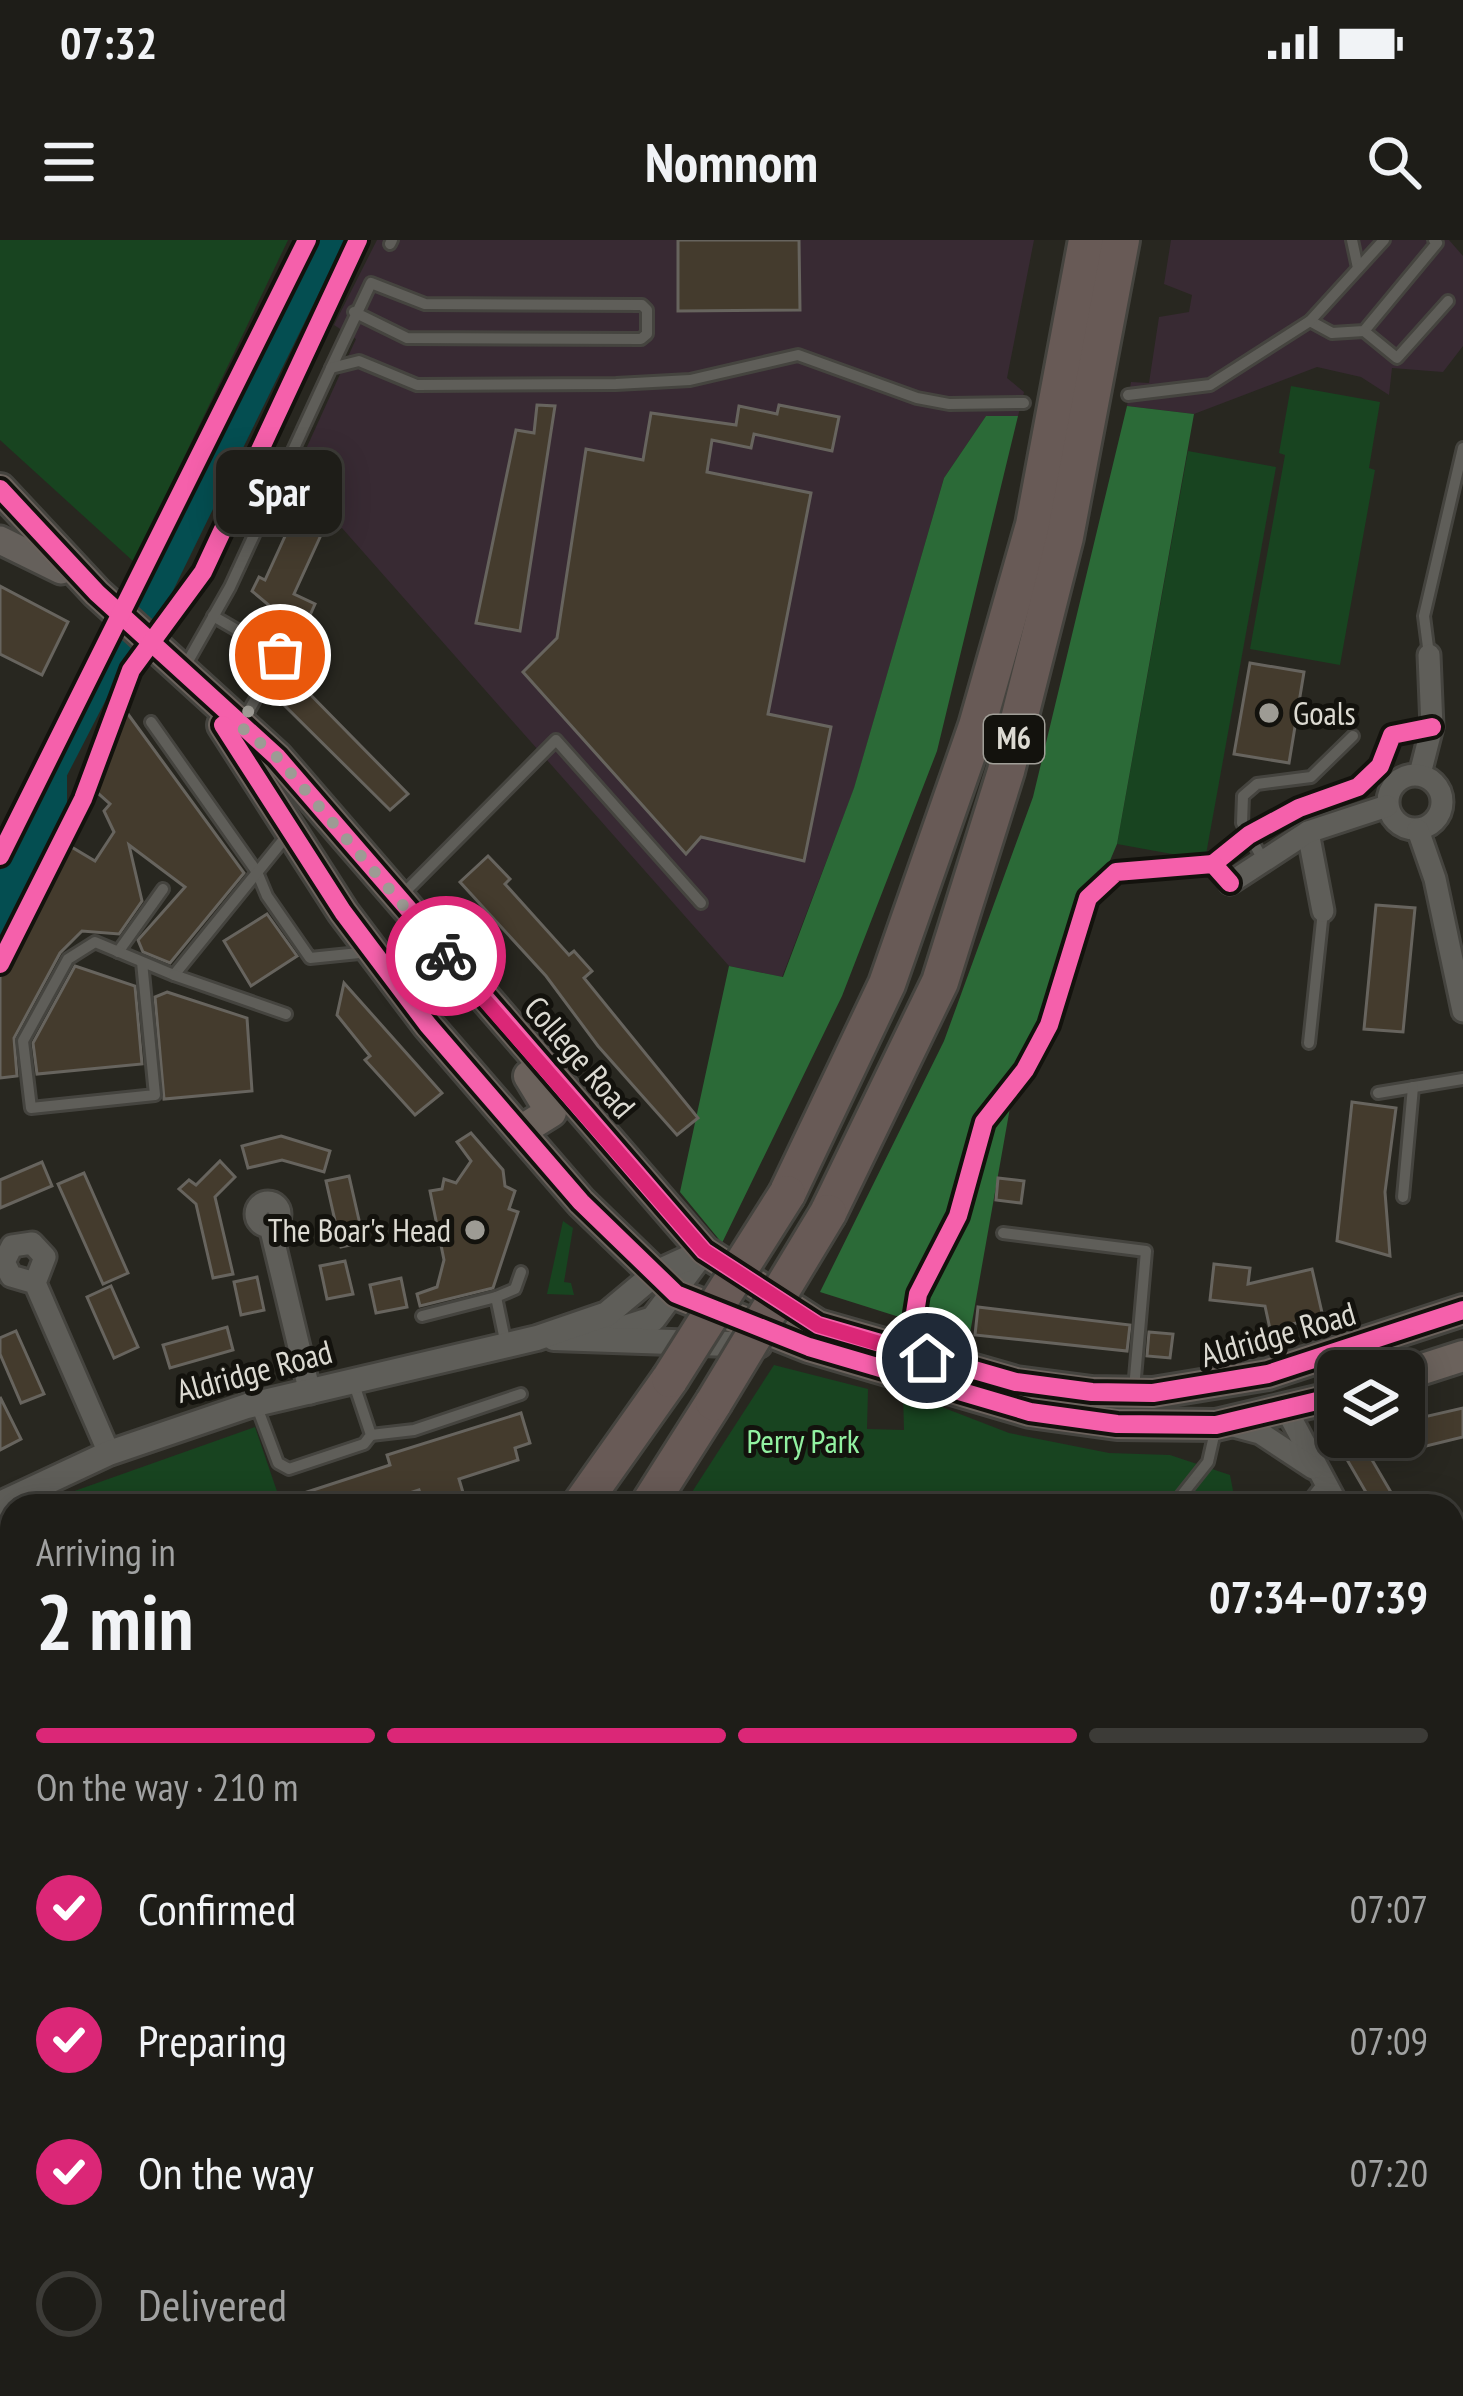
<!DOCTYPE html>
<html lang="en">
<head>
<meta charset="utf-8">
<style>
	:root { --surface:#1e1d18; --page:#2b2a25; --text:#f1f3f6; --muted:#a1a2a2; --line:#3c3b37; --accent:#db2777 }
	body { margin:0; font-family:"PT Sans Narrow",sans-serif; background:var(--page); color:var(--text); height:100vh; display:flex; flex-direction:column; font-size:45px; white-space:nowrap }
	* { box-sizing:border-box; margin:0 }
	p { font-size:39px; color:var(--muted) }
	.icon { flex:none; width:66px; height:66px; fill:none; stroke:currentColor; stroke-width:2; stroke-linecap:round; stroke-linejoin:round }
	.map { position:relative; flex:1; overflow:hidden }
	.panel { position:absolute; left:0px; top:1254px; width:1464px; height:903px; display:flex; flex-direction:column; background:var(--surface); border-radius:36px 36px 0 0; box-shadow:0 6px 30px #0003,0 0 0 3px var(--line) }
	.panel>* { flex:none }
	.buttons { position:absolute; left:1317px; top:1110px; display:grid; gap:24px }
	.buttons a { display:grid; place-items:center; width:108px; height:108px; border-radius:18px; background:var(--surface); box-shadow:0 6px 30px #0003,0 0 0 3px var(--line); font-size:60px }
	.pin { position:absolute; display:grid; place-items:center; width:102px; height:102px; color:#fff; margin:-51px; border:6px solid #fff; border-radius:50%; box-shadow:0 3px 12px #0007 }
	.courier { position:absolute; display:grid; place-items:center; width:120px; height:120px; margin:-60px; border:9px solid #db2777; border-radius:50%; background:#fff; color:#222; box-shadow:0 3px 15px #0007 }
	.bubble { position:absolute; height:84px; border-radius:18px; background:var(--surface); box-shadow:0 6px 30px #0003,0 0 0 3px var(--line); font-size:39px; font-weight:800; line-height:84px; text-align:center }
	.summary em { font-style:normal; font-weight:800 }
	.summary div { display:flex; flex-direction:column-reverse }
	.summary { display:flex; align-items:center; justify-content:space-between; height:204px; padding:0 36px }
	h1 { font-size:78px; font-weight:800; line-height:90px }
	.bar { display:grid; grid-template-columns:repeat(4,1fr); gap:18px 12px; align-content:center; height:144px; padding:0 36px }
	.bar i { height:15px; border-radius:9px; background:var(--line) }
	.bar .selected { background:var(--accent) }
	.bar p { grid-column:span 4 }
	ol { padding:0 36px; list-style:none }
	li { display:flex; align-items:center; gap:36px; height:132px }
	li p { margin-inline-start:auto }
	li .icon { padding:12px; border-radius:50%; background:var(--accent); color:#fff; stroke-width:4 }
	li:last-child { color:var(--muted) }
	li i { width:66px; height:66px; border:6px solid var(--line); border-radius:50% }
	.status { display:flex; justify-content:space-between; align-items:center; height:84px; padding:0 60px; background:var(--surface); direction:ltr }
	.status svg { height:33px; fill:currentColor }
	header { display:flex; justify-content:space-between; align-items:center; height:156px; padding:0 36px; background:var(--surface); font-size:54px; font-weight:800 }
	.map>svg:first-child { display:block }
	.industrial { fill:#382a33 }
	.green { fill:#184420 }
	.forest { fill:#2b6a37 }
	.water { fill:#044e51 }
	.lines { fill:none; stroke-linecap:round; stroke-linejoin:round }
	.stream { stroke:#044e51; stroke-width:6 }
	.canal { stroke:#044e51; stroke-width:21 }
	.building { fill:#443b2d; stroke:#67645e; stroke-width:3 }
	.service-casing { stroke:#45443f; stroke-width:16 }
	.minor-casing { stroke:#45443f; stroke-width:27 }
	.tertiary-casing { stroke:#45443f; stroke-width:30 }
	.secondary-casing { stroke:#45443f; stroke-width:33 }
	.primary-casing { stroke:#45443f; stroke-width:36 }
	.motorway-casing { stroke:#45443f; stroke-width:42 }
	.service { stroke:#5f5e59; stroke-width:10 }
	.minor { stroke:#5f5e59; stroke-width:21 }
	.tertiary { stroke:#5f5e59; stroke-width:24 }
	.secondary { stroke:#65605b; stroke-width:27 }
	.primary { stroke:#6b625c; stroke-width:30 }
	.motorway { stroke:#685a56; stroke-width:36 }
	.motorway-bridge-casing { stroke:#45443f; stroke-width:42; stroke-linecap:butt }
	.motorway-bridge { stroke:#685a56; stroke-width:36 }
	.cycleway-casing { stroke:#13120d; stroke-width:26 }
	.cycleway { stroke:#f560ab; stroke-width:18 }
	.done { stroke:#9d9b94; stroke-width:12; stroke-dasharray:0 21.6 }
	.route { stroke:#db2777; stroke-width:15 }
	.poi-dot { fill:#9d9b94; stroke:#13120d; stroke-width:4.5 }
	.labels { text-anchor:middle; stroke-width:10; stroke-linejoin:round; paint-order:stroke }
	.shield { fill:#13120d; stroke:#a09e97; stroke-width:3 }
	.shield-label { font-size:30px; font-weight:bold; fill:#dcdad2 }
	.poi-label { font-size:33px; fill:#dcdad2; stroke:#13120d; text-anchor:start }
	.street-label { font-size:33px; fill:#dcdad2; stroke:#13120d }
	.park-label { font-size:33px; fill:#92f1a1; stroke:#13120d }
</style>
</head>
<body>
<div class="status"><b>07:32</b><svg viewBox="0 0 49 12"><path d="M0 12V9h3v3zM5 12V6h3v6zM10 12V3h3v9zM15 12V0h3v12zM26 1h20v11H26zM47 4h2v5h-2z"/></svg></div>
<header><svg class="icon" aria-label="menu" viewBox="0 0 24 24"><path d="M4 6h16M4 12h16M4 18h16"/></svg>Nomnom<svg class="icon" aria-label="search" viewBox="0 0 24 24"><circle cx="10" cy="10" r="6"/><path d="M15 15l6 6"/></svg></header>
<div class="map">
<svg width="1463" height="2156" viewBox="0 0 1463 2156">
	<rect width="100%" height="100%" fill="#282720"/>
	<g class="industrial">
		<polygon points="377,0 1034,0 1007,138 1024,152 1018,176 986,176 944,238 854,549 782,737 729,726 342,288 326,297 276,275 356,99 334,85"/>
		<polygon points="1171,0 1449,0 1463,16 1463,106 1443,132 1392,128 1389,155 1361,137 1317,127 1194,174 1127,166 1131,142 1149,143 1159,77 1189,72 1192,55 1164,44"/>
	</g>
	<g class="green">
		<polygon points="0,0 288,0 134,322 0,200"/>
		<polygon points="1291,146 1380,162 1369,228 1375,230 1340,425 1250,409 1285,215 1279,213"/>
		<polygon points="1188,211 1276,227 1205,620 1117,604"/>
		<polygon points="563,981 573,988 564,1042 571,1043 574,1055 547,1054"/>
		<polygon points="774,1125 868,1149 867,1189 904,1190 903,1152 1009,1193 1109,1213 1170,1215 1230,1235 1236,1266 683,1266"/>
		<polygon points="255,1187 282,1266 44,1266 66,1254"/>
		<polygon points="12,1284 12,1779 0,1787 0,1291"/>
		<polygon points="1463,1635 1463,2156 0,2156 0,1949 12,1940 12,2145 1452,2145 1452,1642"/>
	</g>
	<g class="forest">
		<polygon points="1127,166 1194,174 1117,604 1087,675 1063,776 1042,818 1011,862 969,1099 820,1052 944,801 1033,557"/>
		<polygon points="986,176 1018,176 937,511 842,756 722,1003 680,952 729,726 783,737 854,548 944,238"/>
	</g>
	<g class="water">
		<polygon points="315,0 345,0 163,371 131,422 100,448 111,413"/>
		<polygon points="67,509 67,575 0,714 0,630 48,531"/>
	</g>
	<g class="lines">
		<g class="stream">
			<polyline points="1452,1457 1463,1452"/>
			<polyline points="687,2156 707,2145"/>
		</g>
		<polyline class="canal" points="57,532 111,427"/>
	</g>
	<g class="building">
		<polygon points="678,0 799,0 800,70 678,71"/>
		<polygon points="537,165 555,166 520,391 476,383 516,190 534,193"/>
		<polygon points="779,165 839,177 832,211 754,194 751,208 712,200 707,232 811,253 768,474 831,487 804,621 701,597 686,614 523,432 557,398 586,209 643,220 651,173 736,185 739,166 777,174"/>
		<polygon points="292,281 321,295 294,354 315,364 302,393 252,351 259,337 265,340"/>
		<polygon points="0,346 68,382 42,435 0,414"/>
		<polygon points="1250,423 1304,432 1289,523 1234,514"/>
		<polygon points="298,442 408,554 390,570 280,461"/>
		<polygon points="125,470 244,633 170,723 143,712 138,700 185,647 129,605 142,661 119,694 82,691 60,713 14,798 17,836 0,838 0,736 63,602 95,621 114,592 104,571 110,564 90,546"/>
		<polygon points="488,616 510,639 505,644 569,715 574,711 592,731 584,738 698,878 677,895 598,806 546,736 460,642"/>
		<polygon points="1376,665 1415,668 1403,792 1364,789"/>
		<polygon points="267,674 297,716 251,746 224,701"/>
		<polygon points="75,726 135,746 142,824 37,834 33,803"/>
		<polygon points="344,743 442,853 415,875 365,820 370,816 337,775"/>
		<polygon points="167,752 247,778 252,851 164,859 155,757"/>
		<polygon points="1352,862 1396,868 1385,952 1390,1016 1337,1001"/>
		<polygon points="471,893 503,930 505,946 515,951 509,969 518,972 493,1048 420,1066 417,1054 437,1047 444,1020 430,951 442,949 444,939 456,943 471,921 457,902"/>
		<polygon points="281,896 330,911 324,932 282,920 248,928 242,906"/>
		<polygon points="220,921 235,937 215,957 233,1034 213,1038 196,964 179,949 189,940 196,945"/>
		<polygon points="42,922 52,946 0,968 0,940"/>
		<polygon points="84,933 128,1033 103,1044 58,944"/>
		<polygon points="349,936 364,1002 341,1007 326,941"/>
		<polygon points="998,938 1024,941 1021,963 996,960"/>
		<polygon points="345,1021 353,1054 327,1059 320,1026"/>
		<polygon points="1214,1024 1250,1028 1248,1044 1312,1029 1323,1077 1270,1089 1265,1066 1210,1060"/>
		<polygon points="257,1037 264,1070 241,1075 234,1042"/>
		<polygon points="401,1038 407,1067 376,1073 370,1045"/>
		<polygon points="111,1046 138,1107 114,1118 87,1057"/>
		<polygon points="978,1067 1130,1085 1127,1111 975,1095"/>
		<polygon points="227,1087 233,1110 170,1128 163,1105"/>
		<polygon points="16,1091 44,1154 21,1163 0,1114 0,1098"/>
		<polygon points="1149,1092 1173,1094 1170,1118 1147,1116"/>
		<polygon points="0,1157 21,1199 0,1210"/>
		<polygon points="1463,1168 1463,1197 1414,1209 1406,1181"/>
		<polygon points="521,1173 530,1203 515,1208 518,1220 459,1239 467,1266 424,1266 419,1250 385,1261 387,1266 264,1266 390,1225 387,1215"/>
		<polygon points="1327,1197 1375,1197 1375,1204 1359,1208 1361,1217 1368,1213 1399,1266 1374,1266 1342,1211 1330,1214"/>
	</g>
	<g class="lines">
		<g class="service-casing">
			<g id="service">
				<polyline points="1352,0 1358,28"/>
				<polyline points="390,4 392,0"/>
				<polyline points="1310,81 1332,93 1364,91 1437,3 1434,0"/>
				<polyline points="1364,91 1397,118 1448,61"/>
				<polyline points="331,128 371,43 425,64 642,65 647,70 647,94 641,99 407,98 354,72"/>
				<polyline points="1128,155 1210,145 1310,81 1384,0"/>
				<polyline points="213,376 280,415 242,483"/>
				<polyline points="1429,415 1424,376 1463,208"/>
				<polyline points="183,430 230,347 331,128 359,121 417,145 616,144 690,140 798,115 917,158 949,164 1024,163"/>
				<polyline points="151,482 257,632 267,656 310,718 369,712"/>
				<polyline points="1264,621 1242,583 1243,556 1257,544 1311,537 1353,496"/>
				<polyline points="401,656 556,500 701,663"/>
				<polyline points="118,712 163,649"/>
				<polyline points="142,722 155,855 31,868 23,801 68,719 95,702 174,735 289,593"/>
				<polyline points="174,735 286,774"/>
				<polyline points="1309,803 1323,671"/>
				<polyline points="1378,853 1463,839"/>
				<polyline points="1403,957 1413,847"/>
				<polyline points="1003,993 1146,1011 1134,1149"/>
				<polyline points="496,1057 515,1049 521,1032"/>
				<polyline points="422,1076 496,1057 506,1105"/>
				<polyline points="257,1167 278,1223 289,1229 364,1204 371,1195 353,1141"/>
				<polyline points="371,1195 414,1190 521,1154"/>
				<polyline points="1173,1266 1208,1222 1216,1187"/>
				<polyline points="1305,1266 1323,1243"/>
				<polyline points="0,1330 12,1327"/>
				<polyline points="0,1484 12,1494"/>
				<polyline points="0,1616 12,1602"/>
				<polyline points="1452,1751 1463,1739"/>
				<polyline points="248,2156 252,2145"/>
				<polyline points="1200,2156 1207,2145"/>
			</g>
		</g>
		<g class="minor-casing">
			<g id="minor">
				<polyline points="1420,534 1432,487 1429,415"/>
				<circle cx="1415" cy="562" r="27"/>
				<polyline points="1418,590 1435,639 1463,771"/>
				<polyline points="1308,592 1323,671"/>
				<polyline points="1230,643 1308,592 1387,566"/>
				<circle cx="268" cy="974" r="12"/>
				<polyline points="270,986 310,1153"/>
				<polyline points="35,1043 45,1017 32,1003 12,1006 4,1022 11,1036 35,1043 109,1213"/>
				<polyline points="1286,1169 1338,1266"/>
				<polyline points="1230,1185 1260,1193 1313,1228"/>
				<polyline points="1452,1503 1463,1536"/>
			</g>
		</g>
		<g class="tertiary-casing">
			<g id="tertiary">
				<polyline points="612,1092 653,1079 703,1012"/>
				<polyline points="554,1098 759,1105"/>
				<polyline points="0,1264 109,1213 247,1166 537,1098 607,1074 656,1033 704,1011"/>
			</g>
		</g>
		<g class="secondary-casing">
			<polyline id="secondary" points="0,300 61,330"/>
		</g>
		<g class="primary-casing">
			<g id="primary">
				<polyline points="0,249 97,353 277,517 704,1011 818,1085 1016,1142 1092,1152 1153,1153 1268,1134 1463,1070"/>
				<polyline points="223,485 343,672 428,785 581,962 676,1054 809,1107 1030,1172 1117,1184 1216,1185 1338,1156"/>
				<polyline points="522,890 551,872 529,836"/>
				<polyline points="1404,1135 1463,1116"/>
			</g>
		</g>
		<g class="motorway-casing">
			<g id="motorway">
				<polyline points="787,954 887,744 977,486 1034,285 1087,0"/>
				<polyline points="828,973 940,742 1006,531 1065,297 1121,0"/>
				<polyline points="580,1266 670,1139"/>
				<polyline points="648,1266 714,1162"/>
				<polyline points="0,1847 12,1838"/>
				<polyline points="0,1919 12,1910"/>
			</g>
		</g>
		<use href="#service" class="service"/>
		<use href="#minor" class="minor"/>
		<use href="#tertiary" class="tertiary"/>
		<use href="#secondary" class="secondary"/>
		<use href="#primary" class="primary"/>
		<use href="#motorway" class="motorway"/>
		<g class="motorway-bridge-casing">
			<g id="motorway-bridge">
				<polyline points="670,1139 787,954"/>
				<polyline points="714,1162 828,973"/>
			</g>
		</g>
		<use href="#motorway-bridge" class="motorway-bridge"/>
		<g class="cycleway-casing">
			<g id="cycleway">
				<polyline points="0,249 97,353 277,517 704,1011 818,1085 1016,1142 1092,1152 1153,1153 1268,1134 1463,1070"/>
				<polyline points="223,485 343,672 428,785 581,962 676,1054 809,1107 1030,1172 1117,1184 1216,1185 1338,1156"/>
				<polyline points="0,616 307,0"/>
				<polyline points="1213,624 1249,595 1299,568 1358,547 1380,526 1392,495 1432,487"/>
				<polyline points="0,724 83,559 131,430 203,332 358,0"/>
				<polyline points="909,1111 918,1054 958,976 984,882 1025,830 1049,785 1088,658 1116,632 1213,624 1230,643"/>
			</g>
		</g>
		<use href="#cycleway" class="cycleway"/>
	</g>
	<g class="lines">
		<polyline class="done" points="280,415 240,486 277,517 446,716"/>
		<polyline class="route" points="446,716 704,1011 818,1085 927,1118"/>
	</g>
	<g class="poi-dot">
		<circle cx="1269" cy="473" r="12"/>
		<circle cx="475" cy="990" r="12"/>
	</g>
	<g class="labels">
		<rect class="shield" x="984" y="475" width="60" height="48" rx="9"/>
		<g class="shield-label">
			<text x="1014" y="509">M6</text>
		</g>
		<g class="poi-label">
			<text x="1293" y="485">Goals</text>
			<text x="451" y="1002" text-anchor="end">The Boar's Head</text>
		</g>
		<g class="street-label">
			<text transform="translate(580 817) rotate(49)" y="12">College Road</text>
			<text transform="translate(1278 1094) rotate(-16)" y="12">Aldridge Road</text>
			<text transform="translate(254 1131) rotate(-15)" y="12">Aldridge Road</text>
		</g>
		<g class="park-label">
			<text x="803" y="1213">Perry Park</text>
		</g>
	</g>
</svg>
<div class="buttons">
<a><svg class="icon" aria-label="layers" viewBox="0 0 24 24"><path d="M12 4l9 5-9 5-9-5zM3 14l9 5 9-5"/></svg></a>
</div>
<div class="pin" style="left:280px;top:415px;background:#ea580c"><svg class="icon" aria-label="bag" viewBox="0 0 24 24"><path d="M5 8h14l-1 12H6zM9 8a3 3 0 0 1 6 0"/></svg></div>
<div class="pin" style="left:927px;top:1118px;background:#1f2937"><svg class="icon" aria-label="home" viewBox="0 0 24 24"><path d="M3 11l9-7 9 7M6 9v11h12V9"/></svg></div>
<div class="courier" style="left:446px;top:716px"><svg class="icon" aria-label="bike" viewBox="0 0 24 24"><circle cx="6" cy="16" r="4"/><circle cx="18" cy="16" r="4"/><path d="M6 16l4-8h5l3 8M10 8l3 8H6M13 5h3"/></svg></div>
<div class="bubble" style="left:216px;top:210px;width:126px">Spar</div>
<section class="panel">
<div class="summary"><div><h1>2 min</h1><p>Arriving in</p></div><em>07:34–07:39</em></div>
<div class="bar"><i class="selected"></i><i class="selected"></i><i class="selected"></i><i></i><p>On the way · 210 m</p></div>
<ol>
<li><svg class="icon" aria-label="check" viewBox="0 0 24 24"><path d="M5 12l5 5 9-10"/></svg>Confirmed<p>07:07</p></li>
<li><svg class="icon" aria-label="check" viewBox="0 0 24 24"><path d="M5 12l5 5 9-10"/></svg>Preparing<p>07:09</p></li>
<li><svg class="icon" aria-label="check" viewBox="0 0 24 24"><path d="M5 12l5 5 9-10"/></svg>On the way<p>07:20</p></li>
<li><i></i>Delivered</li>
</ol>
</section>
</div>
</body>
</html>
